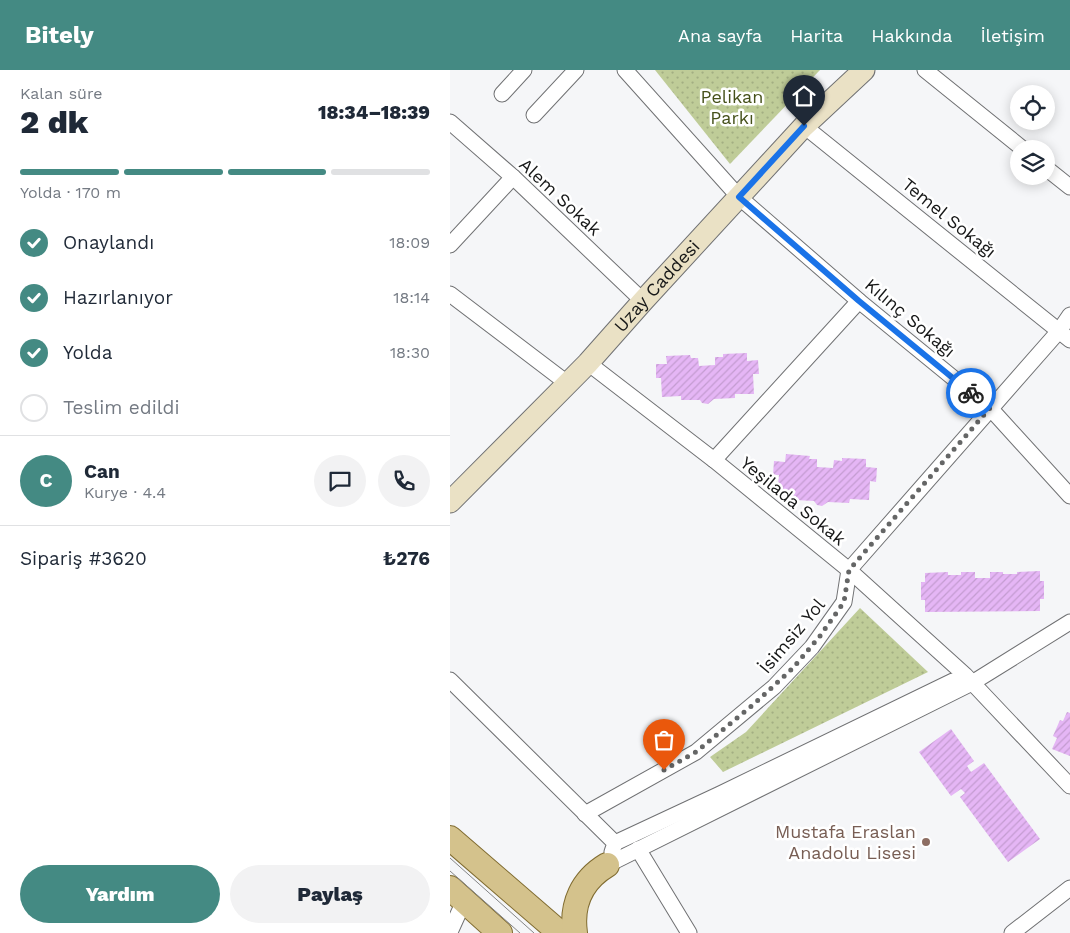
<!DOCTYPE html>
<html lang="tr">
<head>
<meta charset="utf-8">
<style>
	:root { --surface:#fff; --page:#f2f2f3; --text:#1f2937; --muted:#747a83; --line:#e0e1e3; --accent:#448a83 }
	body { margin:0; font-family:"Work Sans",sans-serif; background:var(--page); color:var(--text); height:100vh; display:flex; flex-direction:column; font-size:19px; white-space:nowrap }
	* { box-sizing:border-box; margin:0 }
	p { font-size:16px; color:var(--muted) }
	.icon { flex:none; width:28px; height:28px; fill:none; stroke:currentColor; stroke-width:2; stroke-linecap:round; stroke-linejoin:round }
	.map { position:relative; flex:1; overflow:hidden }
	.details { display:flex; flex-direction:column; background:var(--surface); width:450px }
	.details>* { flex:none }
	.controls { position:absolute; left:560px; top:15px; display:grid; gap:10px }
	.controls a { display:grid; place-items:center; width:45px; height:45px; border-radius:50%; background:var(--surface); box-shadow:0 2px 12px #0003; font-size:25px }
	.pin { position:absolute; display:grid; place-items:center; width:42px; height:42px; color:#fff; margin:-51px -21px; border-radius:50% 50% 50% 0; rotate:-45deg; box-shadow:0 0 5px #0007 }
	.pin .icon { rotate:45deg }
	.courier { position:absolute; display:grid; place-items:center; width:50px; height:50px; margin:-25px; border:4px solid #1a73e8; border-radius:50%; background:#fff; color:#222; box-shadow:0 1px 6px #0007 }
	.summary em { font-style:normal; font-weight:800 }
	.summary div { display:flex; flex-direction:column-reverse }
	.summary { display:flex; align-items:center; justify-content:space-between; height:85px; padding:0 20px }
	h1 { font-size:32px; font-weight:800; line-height:38px }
	.bar { display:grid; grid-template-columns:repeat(4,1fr); gap:8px 5px; align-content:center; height:60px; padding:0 20px }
	.bar i { height:6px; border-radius:4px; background:var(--line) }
	.bar .on { background:var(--accent) }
	.bar p { grid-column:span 4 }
	.line { display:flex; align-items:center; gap:12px; padding:0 20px; border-top:1px solid var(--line) }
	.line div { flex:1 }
	.round { display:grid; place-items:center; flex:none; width:52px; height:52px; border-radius:26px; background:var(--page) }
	ol { padding:0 20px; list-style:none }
	li { display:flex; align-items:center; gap:15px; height:55px }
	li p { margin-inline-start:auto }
	li .icon { padding:5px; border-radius:50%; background:var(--accent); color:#fff; stroke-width:4 }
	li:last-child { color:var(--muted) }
	li i { width:28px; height:28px; border:2px solid var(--line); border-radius:50% }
	.cta { display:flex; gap:10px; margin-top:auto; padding:10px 20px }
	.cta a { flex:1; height:58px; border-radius:30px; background:var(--accent); color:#fff; font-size:20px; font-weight:800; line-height:58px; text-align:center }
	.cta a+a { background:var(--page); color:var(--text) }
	header { display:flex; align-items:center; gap:30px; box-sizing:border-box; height:70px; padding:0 25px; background:var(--accent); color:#fff }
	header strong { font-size:24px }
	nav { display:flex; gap:28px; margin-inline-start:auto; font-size:18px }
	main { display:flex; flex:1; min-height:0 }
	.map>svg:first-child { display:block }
	.grass { fill:url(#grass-dots) }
	.building { fill:url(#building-hatch) }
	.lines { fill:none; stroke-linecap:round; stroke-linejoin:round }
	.minor-casing { stroke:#707173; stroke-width:17 }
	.secondary-casing { stroke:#707173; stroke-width:23 }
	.primary-casing { stroke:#806c31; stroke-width:26 }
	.minor { stroke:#fff; stroke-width:15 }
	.secondary { stroke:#eae1c5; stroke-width:21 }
	.primary { stroke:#d4c28c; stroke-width:24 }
	.tram { stroke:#848586; stroke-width:1 }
	.done { stroke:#656666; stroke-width:5; stroke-dasharray:0 9 }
	.route { stroke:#1a73e8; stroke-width:6 }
	.education-dot { fill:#8d6e63; stroke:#fff; stroke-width:2 }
	.labels { text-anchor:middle; stroke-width:5; stroke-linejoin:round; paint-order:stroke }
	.park-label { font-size:18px; fill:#46511b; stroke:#fff }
	.street-label { font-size:18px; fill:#171818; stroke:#fff }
	.education-label { font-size:18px; fill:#785e54; stroke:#fff; text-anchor:end }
</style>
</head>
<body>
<header>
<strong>Bitely</strong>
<nav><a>Ana sayfa</a><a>Harita</a><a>Hakkında</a><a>İletişim</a></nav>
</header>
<main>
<section class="details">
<div class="summary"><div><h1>2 dk</h1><p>Kalan süre</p></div><em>18:34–18:39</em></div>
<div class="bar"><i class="on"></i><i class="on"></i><i class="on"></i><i></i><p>Yolda · 170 m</p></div>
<ol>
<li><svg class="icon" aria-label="check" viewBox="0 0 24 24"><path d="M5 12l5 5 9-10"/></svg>Onaylandı<p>18:09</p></li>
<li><svg class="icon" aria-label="check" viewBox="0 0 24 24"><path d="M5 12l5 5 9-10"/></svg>Hazırlanıyor<p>18:14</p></li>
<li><svg class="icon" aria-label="check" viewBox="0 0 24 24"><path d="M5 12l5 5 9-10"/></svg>Yolda<p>18:30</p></li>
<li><i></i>Teslim edildi</li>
</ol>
<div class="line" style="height:90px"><b class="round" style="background:var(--accent);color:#fff">C</b><div><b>Can</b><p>Kurye · 4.4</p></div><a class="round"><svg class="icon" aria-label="chat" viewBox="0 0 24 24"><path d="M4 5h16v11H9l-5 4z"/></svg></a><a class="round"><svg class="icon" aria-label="phone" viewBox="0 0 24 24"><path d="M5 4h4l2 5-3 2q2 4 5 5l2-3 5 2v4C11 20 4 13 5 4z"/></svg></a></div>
<div class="line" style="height:65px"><div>Sipariş #3620</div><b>₺276</b></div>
<div class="cta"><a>Yardım</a><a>Paylaş</a></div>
</section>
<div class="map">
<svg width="620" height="863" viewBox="0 0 620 863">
	<defs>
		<pattern id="grass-dots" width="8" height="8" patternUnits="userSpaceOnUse" patternTransform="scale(1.25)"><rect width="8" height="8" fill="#bfcc98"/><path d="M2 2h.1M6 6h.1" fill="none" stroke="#a3ae82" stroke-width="1.8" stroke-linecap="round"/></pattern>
		<pattern id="building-hatch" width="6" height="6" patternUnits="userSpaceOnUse" patternTransform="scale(1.25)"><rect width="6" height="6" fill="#e5b6f5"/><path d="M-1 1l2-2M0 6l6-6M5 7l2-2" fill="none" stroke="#c49cd1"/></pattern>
	</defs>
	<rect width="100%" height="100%" fill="#f5f6f8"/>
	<g class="grass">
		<polygon points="205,0 370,0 280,94"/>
		<polygon points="410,538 478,602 273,702 260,687 296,662"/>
	</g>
	<g class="building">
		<polygon points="297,283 297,291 308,290 309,304 303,304 304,324 285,324 285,328 264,329 258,334 252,333 250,330 231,330 231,326 212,327 211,308 206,308 206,294 217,294 216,286 240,285 241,288 248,288 249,296 265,295 265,287 273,287 273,284"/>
		<polygon points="336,384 360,386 359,389 367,389 367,397 383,398 384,390 392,391 392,388 416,389 416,397 427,398 426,412 420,411 419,430 400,429 399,433 378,432 372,436 367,435 364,431 346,430 346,426 327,424 329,405 323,405 324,391 335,392"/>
		<polygon points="590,501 590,511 594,511 594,529 590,529 590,541 475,542 475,530 471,530 471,512 475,512 475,503 498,502 498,505 511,505 511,502 525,502 525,508 540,508 540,502 553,502 553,504 567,504 567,502"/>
		<polygon points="617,642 620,643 620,686 602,679 607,668 603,666 610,650 613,651"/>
		<polygon points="501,659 524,691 517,696 521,702 534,693 590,769 558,792 510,727 515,723 511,719 501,726 469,682"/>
	</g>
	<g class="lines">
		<g class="minor-casing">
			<g id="minor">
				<polyline points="175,0 289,127 409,231 540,338 620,426"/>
				<polyline points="475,0 573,79"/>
				<polyline points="52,24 74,0"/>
				<polyline points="84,45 126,0"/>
				<polyline points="0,52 63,107 193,231"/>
				<polyline points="354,56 620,270"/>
				<polyline points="596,98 620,117"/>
				<polyline points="0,175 63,107"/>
				<polyline points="0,224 117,313"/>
				<polyline points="138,293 264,390 399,500 515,605 620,716"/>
				<polyline points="264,390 409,231"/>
				<polyline points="0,610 165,773 162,782"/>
				<polyline points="135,744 246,682 324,617 362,577 394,532 399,500 609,261 620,245"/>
				<polyline points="165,773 270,724 503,611"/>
				<polyline points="188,779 239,863"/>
				<polyline points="157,795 522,613 620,552"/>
				<polyline points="0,862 14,831"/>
				<polyline points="562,863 620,818"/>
			</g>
		</g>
		<g class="secondary-casing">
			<g id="secondary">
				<path id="s1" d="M 0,432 L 138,293 L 193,231 L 354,56 L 414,0"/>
			</g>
		</g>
		<g class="primary-casing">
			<g id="primary">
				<polyline points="0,768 110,863"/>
				<polyline points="0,818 50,863"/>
				<path d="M 125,863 C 121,834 132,810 157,795"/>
			</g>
		</g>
		<use href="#minor" class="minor"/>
		<use href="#secondary" class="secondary"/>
		<use href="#primary" class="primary"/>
		<g class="tram">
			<polyline points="0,788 84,863"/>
			<polyline points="0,801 70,863"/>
		</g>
	</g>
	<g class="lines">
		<polyline class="done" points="214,700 246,682 304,634 343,598 370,566 394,532 399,500 540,338 521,323"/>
		<polyline class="route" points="354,56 289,127 409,231 521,323"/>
	</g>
	<circle class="education-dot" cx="476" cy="772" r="5"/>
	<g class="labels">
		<g class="park-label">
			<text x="282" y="33">Pelikan<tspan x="282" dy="21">Parkı</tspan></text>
		</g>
		<g class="street-label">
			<text transform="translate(110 127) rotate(43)" y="6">Alem Sokak</text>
			<text transform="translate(499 148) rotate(39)" y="6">Temel Sokağı</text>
			<text dy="6" stroke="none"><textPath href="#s1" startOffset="299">Uzay Caddesi</textPath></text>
			<text transform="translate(460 248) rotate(40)" y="6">Kılınç Sokağı</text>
			<text transform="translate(343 431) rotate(39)" y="6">Yeşilada Sokak</text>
			<text transform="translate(342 566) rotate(-50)" y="6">İsimsiz Yol</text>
		</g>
		<g class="education-label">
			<text x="466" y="768">Mustafa Eraslan<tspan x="466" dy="21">Anadolu Lisesi</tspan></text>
		</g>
	</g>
</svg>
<div class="controls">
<a><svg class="icon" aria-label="locate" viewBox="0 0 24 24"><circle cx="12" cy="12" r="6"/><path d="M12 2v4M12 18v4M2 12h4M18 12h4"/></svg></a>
<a><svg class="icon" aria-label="layers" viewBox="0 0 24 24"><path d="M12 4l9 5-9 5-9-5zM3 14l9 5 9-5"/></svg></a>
</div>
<div class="pin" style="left:214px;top:700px;background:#ea580c"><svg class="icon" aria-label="bag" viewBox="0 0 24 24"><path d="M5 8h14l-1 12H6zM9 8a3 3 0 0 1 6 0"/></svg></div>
<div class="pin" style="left:354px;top:56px;background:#1f2937"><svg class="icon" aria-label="home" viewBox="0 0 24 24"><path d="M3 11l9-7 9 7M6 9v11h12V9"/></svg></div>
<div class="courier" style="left:521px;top:323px"><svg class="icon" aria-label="bike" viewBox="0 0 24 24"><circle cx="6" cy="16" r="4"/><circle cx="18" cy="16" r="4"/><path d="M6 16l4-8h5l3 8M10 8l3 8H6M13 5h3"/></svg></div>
</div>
</main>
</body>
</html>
